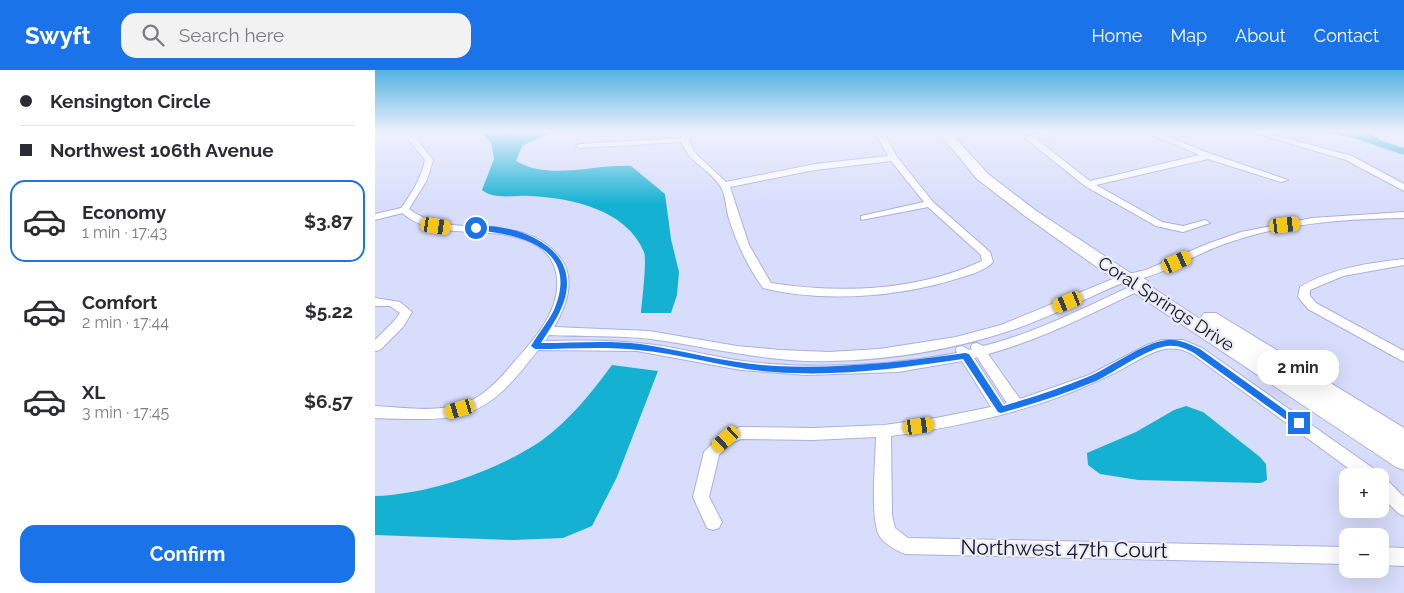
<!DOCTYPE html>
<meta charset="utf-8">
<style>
body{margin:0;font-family:Raleway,sans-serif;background:#f2f2f3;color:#2b2b33;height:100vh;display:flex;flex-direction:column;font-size:19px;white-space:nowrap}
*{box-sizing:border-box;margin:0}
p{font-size:16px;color:#7c7c81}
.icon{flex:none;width:28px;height:28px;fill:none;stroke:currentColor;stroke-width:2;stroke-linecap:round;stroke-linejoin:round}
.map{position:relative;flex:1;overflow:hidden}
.drawer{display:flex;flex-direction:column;background:#fff;width:375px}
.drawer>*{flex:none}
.hud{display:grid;align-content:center;height:110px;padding:0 20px;background:#fff}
.tools{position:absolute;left:964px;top:398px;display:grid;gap:10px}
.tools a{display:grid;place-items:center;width:50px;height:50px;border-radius:10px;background:#fff;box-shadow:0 5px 20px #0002;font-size:25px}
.end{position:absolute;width:22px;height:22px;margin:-11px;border:6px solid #1a73e8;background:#fff;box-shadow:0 0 0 2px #fff}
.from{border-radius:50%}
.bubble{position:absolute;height:35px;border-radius:15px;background:#fff;box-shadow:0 5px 20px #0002;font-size:16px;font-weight:700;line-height:35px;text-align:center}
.car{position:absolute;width:15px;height:30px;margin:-15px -8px;border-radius:6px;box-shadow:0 0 4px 1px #0007;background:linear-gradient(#f5c518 24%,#345 0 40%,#f5c518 0 76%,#345 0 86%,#f5c518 0)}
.hud b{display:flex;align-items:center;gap:18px;height:48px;font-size:19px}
.hud b+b{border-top:1px solid #e1e1e2}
.hud i{width:12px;height:12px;background:#2b2b33}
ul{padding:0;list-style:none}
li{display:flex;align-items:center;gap:15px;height:82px;margin:0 10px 8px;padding:0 10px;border:2px solid transparent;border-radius:15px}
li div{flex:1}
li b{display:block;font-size:19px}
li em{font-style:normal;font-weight:700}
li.on{border-color:#1a73e8}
li>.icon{width:45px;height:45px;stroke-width:1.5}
.action{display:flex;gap:10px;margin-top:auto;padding:10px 20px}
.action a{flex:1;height:58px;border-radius:15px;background:#1a73e8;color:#fff;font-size:20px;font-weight:700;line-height:58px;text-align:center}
header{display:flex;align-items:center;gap:30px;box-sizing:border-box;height:70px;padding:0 25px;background:#1a73e8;color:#fff}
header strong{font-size:24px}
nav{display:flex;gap:28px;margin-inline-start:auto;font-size:18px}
.search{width:350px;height:45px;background:#f2f2f3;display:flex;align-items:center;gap:12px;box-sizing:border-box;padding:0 18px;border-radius:15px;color:#7c7c81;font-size:19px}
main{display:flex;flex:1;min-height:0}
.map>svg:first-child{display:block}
.water{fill:#15b1d3}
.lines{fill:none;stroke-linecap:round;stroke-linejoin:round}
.minor-casing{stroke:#a9b0e1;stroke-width:2}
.secondary-casing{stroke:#a9b0e1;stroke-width:2}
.minor{fill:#fff;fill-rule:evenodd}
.secondary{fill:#fff;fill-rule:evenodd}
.route{fill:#1a73e8}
.labels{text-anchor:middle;stroke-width:4.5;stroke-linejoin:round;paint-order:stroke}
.street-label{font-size:18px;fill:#141627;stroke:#e9ebf5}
.near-street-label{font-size:21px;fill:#141627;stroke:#e9ebf5}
</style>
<header>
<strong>Swyft</strong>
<div class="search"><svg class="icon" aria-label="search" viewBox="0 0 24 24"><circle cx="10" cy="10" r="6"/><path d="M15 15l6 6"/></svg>Search here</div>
<nav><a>Home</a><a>Map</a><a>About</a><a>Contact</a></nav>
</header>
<main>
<section class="drawer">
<div class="hud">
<b><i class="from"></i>Kensington Circle</b>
<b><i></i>Northwest 106th Avenue</b>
</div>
<ul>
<li class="on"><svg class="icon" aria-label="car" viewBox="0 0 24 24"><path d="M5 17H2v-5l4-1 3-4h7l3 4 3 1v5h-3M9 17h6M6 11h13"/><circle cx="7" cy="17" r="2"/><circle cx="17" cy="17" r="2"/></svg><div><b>Economy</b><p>1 min · 17:43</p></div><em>$3.87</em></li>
<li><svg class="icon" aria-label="car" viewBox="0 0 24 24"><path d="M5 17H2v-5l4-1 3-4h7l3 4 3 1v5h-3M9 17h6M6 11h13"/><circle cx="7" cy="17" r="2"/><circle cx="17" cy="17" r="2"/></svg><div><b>Comfort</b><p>2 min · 17:44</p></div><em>$5.22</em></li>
<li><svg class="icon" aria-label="car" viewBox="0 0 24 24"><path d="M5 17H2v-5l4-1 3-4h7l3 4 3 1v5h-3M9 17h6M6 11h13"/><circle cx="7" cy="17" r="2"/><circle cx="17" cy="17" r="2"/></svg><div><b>XL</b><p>3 min · 17:45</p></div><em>$6.57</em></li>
</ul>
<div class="action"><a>Confirm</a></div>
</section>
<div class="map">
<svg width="1029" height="523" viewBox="0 0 1029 523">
<rect width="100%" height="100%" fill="#d8ddfb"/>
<g class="water">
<path d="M105,61h74l-32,15 -6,15c34,20 78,3 115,5l34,28 6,45 8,33 -2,23 -6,18h-30c1,-12 6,-52 3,-61 -18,-43 -73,-54 -114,-56 -15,-1 -36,4 -48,-6l12,-31 -3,-17z"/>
<polygon points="947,61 992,61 1005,70 1029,78 1029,85 975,67"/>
<path d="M237,295l46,6 -41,106 -25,49 -29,12 -50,2 -138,-5v-39c55,-2 121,-25 166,-55 28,-20 51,-49 71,-76z"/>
<polygon points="811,336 828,342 885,387 891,394 892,410 886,413 763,410 725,404 713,395 712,383 761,362 799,340"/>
</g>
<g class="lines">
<g class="minor-casing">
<g id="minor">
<path d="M27,61h8l23,29 -6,20 -18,29c45,34 115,-1 152,50 15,21 5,48 -7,68l95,4 88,15 43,4 49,2 51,-3 76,-12 45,-12 119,-49 26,-6 61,-26 34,-12 71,-14 92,-6v6c-60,1 -120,5 -177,25 -29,10 -55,27 -84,35l5,3 -5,8c-51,24 -100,50 -155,65l32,45 69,-24 58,-30 15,-5h21l19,8 175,123 2,5h-20l-167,-122c-27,-14 -45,2 -70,15 -72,38 -151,56 -231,67l1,79 3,13 13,10 439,9v17l-442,-10c-8,-3 -20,-10 -25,-17 -11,-18 -4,-78 -4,-100l-63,3 -72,-1 -10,4 -12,12 -10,42 13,25 -3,6 -6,2 -6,-2 -14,-31 11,-45 17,-17 19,-8 73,1 71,-3 52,-7 55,-11 -29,-46 -64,11 -92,3 -65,-5 -104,-19 -99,-1c-55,73 -76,71 -163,68v-12c33,2 75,9 104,-10 14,-9 25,-22 35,-34 21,-23 50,-56 42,-90 -12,-50 -86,-35 -123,-44 -12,-3 -21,-7 -31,-15l-27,7v-6l26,-6c11,-15 20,-29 24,-48zM763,209l-4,6c-49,22 -98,48 -151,61l-6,-3 -5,1 -1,3 1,2 -3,1 -7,-4 -5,1 -1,3 1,3c-65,12 -131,16 -197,10 -35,-3 -70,-13 -105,-18 -37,-5 -74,-5 -110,-4l4,-6c33,2 68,0 102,4 59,8 119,24 179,22 59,-1 122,-11 179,-30 40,-13 79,-34 118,-50zM602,287l30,46 -3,1 -30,-46z"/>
<path d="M311,61h8l-6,9 8,14 30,28 89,-18 73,-8 -13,-25h8l14,26 36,45 57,50 3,10c-7,8 -23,13 -34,16 -58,19 -136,25 -196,10 -15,-21 -26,-44 -34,-69 -3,-10 -3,-21 -7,-30 -10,-19 -31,-24 -41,-47l-101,6 -4,-2 4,-2 102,-6zM516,91l33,41 -63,14v4l67,-13 53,48 1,6c-65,30 -141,33 -211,22l-22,-38 -19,-58 85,-17z"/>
<polygon points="768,61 778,61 836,84 913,110 906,112 833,89 721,115 787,152 808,156 830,150 835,153 808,162 781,156 710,116 650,68 654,66 678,63 678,67 661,69 715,111 825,85"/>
<polygon points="873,61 884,61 977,86 1029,114 1029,121 971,90"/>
<path d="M1029,189v6l-61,11 -33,14v6l6,7 88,48v11l-96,-53 -10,-12 2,-10c32,-19 68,-24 104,-28z"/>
<polygon points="0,228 25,232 37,242 28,257 5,280 0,281 0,270 19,251 25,243 15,236 0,236"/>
<polygon points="1005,407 1011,409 1029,427 1029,446 1023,443 1005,425"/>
<polygon points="1005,477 1029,478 1029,496 1005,495"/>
</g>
</g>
<g class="secondary-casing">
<polygon id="secondary" points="563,61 574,61 612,103 660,140 828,251 826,247 829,243 841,243 1029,358 1029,400 1021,397 743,212 650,146 602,109"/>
</g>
<use href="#minor" class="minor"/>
<use href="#secondary" class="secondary"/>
</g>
<linearGradient id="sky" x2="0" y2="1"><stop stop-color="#53b3e0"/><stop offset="0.46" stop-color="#edf0fd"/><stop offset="1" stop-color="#edf0fd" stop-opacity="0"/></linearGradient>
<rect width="1029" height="134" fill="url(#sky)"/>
<path class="route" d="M99,156c35,-3 94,15 93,58 0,22 -15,41 -26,59 32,0 68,-3 99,1 46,7 90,20 136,22 64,3 126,-4 189,-13l4,1 34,52c30,-9 59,-18 87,-30 23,-10 52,-33 77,-36 12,-1 22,4 33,9l103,74 -4,4 -4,-1 -101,-73c-8,-4 -16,-8 -26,-7 -19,1 -53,26 -72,35 -31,13 -63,23 -95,32l-3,-1 -35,-53c-63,9 -125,18 -189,13 -46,-3 -90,-18 -136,-22 -33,-4 -69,-1 -103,-1l-4,-3c7,-12 17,-24 23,-36 26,-62 -32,-75 -78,-80z"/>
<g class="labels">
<g class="street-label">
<text transform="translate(791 234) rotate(33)" y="6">Coral Springs Drive</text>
</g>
<g class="near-street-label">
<text transform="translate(689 479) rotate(1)" y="7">Northwest 47th Court</text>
</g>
</g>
</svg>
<div class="tools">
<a>+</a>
<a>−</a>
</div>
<i class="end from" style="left:101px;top:158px"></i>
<i class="end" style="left:924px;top:353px"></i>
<div class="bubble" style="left:882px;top:280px;width:82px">2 min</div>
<i class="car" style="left:910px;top:155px;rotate:83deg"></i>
<i class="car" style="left:61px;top:156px;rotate:99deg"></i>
<i class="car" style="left:802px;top:192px;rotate:66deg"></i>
<i class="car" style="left:693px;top:232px;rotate:248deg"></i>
<i class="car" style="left:85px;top:339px;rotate:254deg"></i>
<i class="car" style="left:544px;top:356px;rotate:82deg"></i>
<i class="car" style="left:351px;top:369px;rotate:228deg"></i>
</div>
</main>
